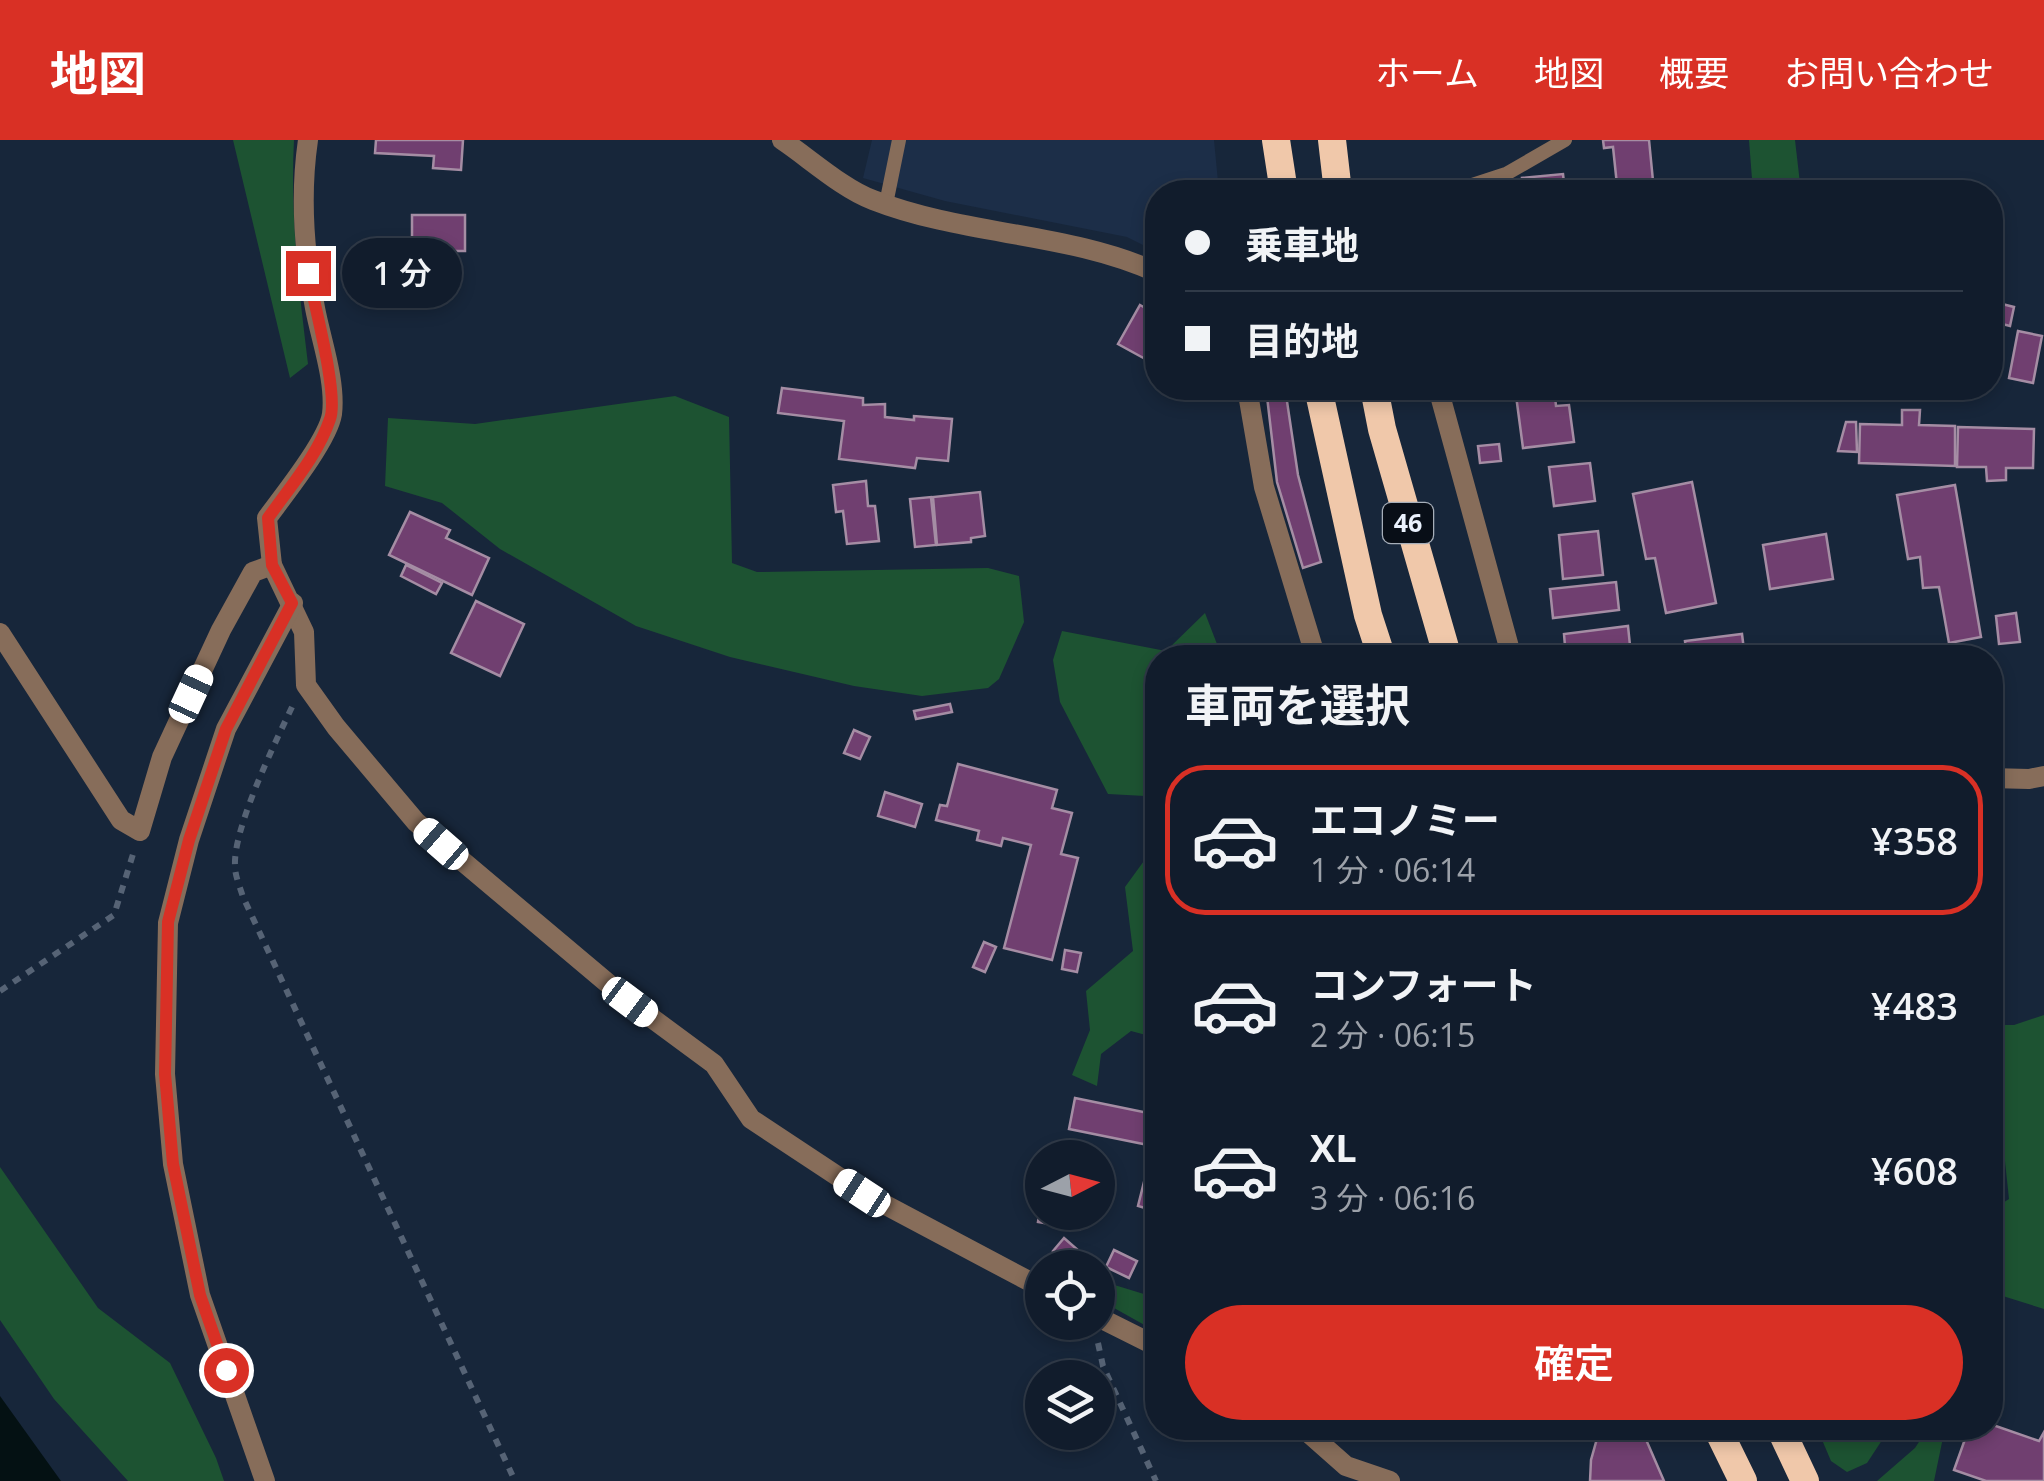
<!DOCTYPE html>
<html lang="ja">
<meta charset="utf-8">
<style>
body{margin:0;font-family:"Open Sans","Noto Sans JP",sans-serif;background:#1e2938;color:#f1f3f6;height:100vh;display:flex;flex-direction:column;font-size:38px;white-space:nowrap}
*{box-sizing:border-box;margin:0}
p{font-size:32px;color:#9ca1a9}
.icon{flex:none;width:55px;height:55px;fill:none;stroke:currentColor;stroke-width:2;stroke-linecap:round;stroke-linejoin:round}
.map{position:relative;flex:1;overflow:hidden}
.panel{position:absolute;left:1145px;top:505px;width:858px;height:795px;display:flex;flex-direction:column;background:#111c2c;border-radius:40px;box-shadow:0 5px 15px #0003,0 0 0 2px #303a48}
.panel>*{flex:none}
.hud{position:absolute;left:1145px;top:40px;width:858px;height:220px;border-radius:40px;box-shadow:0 5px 15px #0003,0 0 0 2px #303a48;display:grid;align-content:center;height:220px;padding:0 40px;background:#111c2c}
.needle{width:65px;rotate:84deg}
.controls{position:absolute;left:1025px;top:1000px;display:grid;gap:20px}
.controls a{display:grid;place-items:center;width:90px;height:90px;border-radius:50%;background:#111c2c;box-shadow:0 5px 15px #0003,0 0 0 2px #303a48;font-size:50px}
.end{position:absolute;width:45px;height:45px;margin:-22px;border:12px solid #d93025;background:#fff;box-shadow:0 0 0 5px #fff}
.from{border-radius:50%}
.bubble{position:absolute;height:70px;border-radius:35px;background:#111c2c;box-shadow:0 5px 15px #0003,0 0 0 2px #303a48;font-size:32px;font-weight:600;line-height:70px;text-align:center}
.car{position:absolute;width:30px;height:60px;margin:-30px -15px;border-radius:12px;box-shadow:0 0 8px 2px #0007;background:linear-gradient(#fff 24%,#345 0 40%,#fff 0 76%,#345 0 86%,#fff 0)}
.hud b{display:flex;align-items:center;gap:35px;height:95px;font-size:38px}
.hud b+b{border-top:2px solid #303a48}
.hud i{width:25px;height:25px;background:#f1f3f6}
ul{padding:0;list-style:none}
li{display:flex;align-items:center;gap:30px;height:150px;margin:0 20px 15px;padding:0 20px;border:5px solid transparent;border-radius:40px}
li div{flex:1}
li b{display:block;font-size:38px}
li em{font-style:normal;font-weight:600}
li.current{border-color:#d93025}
li>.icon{width:90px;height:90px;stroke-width:1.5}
h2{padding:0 40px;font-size:45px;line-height:120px}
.cta{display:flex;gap:20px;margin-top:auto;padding:20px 40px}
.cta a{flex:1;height:115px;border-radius:60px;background:#d93025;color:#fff;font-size:40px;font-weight:600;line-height:115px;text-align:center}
header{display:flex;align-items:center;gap:60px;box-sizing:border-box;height:140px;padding:0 50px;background:#d93025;color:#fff}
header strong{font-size:48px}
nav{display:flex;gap:55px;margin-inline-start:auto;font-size:35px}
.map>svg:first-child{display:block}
.built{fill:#1c2e48}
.green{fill:#1d5332}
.water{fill:#041113}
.building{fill:#703f70;stroke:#a58da4;stroke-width:2.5}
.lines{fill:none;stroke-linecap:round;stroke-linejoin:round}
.path{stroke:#566375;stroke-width:6;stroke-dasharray:8 8;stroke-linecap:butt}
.service{stroke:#876d5a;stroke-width:14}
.minor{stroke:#876d5a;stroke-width:20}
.trunk{stroke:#f0c8aa;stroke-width:28}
.route{stroke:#d93025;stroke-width:12}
.labels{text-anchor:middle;stroke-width:8;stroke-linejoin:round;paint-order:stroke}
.shield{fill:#080e17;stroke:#a6aeb9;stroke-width:2.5}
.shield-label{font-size:25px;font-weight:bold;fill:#eaf2fe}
</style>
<header>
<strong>地図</strong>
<nav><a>ホーム</a><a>地図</a><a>概要</a><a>お問い合わせ</a></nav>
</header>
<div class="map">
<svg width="2044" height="1341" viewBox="0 0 2044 1341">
<rect width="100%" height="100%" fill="#17263a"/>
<polygon class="built" points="872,0 1214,0 1219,52 1158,52 1157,112 1127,97 945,61 863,38"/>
<g class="green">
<path d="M233,0h61c-4,75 5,150 14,224l-18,14z"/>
<polygon points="1749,0 1795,0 1801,52 1753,52"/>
<polygon points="675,256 729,277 732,423 757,432 988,428 1019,436 1024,482 999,539 988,548 922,556 854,546 730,517 636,486 500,409 442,363 385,346 388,278 475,284"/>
<polygon points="1205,473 1222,517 1158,518 1157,696 1145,656 1108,654 1060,562 1053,520 1062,491 1166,511"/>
<polygon points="1157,703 1157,898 1131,891 1101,914 1097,946 1072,935 1090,890 1086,851 1133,811 1125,747"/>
<polygon points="2044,875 2044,1169 1990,1152 1990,1071 2009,1059 2000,974 1990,978 1990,885 2014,885"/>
<polygon points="0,1027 98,1168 170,1223 216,1318 224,1341 128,1341 54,1259 0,1180"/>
<polygon points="1098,1140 1157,1158 1157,1192 1098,1159"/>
<polygon points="1817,1288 1890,1288 1867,1323 1847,1332 1831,1321"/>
<polygon points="1928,1288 1945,1288 1934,1341 1877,1341 1915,1308"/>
</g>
<polygon class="water" points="0,1256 61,1341 0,1341"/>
<g class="building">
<polygon points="376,0 463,0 461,30 433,28 434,16 375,13"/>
<polygon points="1603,0 1649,0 1653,41 1617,45 1613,7 1604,8"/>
<polygon points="1563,34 1565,52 1515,52 1523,51 1522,38"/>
<rect x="412" y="75" width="53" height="36"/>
<polygon points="1990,161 2014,167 2010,186 1990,181"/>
<polygon points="1140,165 1158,175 1158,226 1118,204"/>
<polygon points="2018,191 2042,196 2033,243 2009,238"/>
<polygon points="782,248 863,258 863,265 885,264 885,277 914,280 914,276 952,279 948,321 917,318 915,328 839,319 844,281 778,273"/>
<polygon points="1266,248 1285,248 1298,335 1321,422 1303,428 1277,342"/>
<polygon points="1515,248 1554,248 1556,266 1569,265 1574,302 1523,308"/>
<polygon points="1902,270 1920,270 1919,285 1955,286 1955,326 1859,323 1860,284 1902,285"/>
<polygon points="1846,282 1856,282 1857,312 1838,311"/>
<polygon points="1958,287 2034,289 2033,328 2006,328 2006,340 1987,341 1986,327 1957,327"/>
<polygon points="1499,304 1501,321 1480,323 1478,306"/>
<polygon points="1590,323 1595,361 1554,366 1549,327"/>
<polygon points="866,341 868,366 875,366 879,401 847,404 843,371 836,372 833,345"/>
<polygon points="1692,342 1716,463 1666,473 1655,418 1646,419 1633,354"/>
<polygon points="1955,345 1981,497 1949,503 1939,447 1923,448 1920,417 1908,419 1897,355"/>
<polygon points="980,352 985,396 971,398 971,402 937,405 933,357"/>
<polygon points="931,357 936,405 915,407 910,359"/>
<polygon points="410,372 450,390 446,398 489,418 472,455 389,415"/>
<polygon points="1598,391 1603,435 1563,439 1559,395"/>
<polygon points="1826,394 1833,439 1770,449 1763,405"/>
<polygon points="406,425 442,443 436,454 401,436"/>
<polygon points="1616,442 1619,470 1553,478 1550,449"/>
<polygon points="476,461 524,484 500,536 451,513"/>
<polygon points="2016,473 2020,502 1999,504 1996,476"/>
<polygon points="1628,486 1631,515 1566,518 1564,494"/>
<polygon points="1742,494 1745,518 1687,518 1685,501"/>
<polygon points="950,564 952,572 916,579 914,571"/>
<polygon points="854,590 870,597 860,619 844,613"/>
<polygon points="958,624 1057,650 1052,668 1072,673 1061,714 1078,718 1052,820 1004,808 1031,705 1003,698 1001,706 977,700 979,691 936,680 940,665 947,666"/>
<polygon points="885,652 922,664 915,687 878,676"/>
<polygon points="1990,677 2001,679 1993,735 1990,734"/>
<polygon points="984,802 996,807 985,832 973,827"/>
<polygon points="1065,810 1081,813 1077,832 1062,829"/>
<polygon points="1075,958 1158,975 1158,1072 1138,1066 1153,1006 1069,989"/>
<polygon points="1042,1056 1042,1072 1083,1072 1080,1089 1038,1082"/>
<polygon points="1064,1098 1079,1111 1067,1123 1053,1111"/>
<polygon points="1114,1110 1137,1121 1129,1138 1106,1127"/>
<polygon points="1990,1284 2039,1301 2044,1292 2044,1341 1986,1341 1954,1330 1969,1288 1990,1288"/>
<polygon points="1600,1288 1641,1288 1664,1341 1590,1341 1591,1320"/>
</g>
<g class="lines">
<g class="path">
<path d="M292,567c-17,36 -59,121 -57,159 0,10 5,21 8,31l272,584"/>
<polyline points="0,851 114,775 134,711"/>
<polyline points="1098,1203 1103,1226 1156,1341"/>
</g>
<g class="service">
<polyline points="1451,52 1506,34 1565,0"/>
<polyline points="886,64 899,0"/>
</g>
<g class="minor">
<path d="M308,0c-8,55 -4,113 7,168 6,32 21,73 17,106 -4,26 -48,81 -65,104l5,47 32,67 2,53 30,42 80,95 214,180 84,62 37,55 112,74 179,95"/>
<path d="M782,0c27,18 61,49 91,60 92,36 196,32 285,73"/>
<polyline points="1247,248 1264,347 1316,518"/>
<polyline points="1438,248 1512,518"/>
<polyline points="0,493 121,680 140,691 162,617 221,490 253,432 272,425"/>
<polyline points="1990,638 2029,639 2044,636"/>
<polyline points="1098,1177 1158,1207"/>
<polyline points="1303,1288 1346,1326 1390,1341"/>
<polyline points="265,1341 200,1155 173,1024 165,934 168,783 189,700 226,589 293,463"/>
</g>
<g class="trunk">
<polyline points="1276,0 1284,52"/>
<polyline points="1332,0 1338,52"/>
<polyline points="1318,248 1368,475 1382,518"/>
<polyline points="1374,248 1382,289 1448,518"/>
<polyline points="1717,1288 1743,1341"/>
<polyline points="1780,1288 1805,1341"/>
</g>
</g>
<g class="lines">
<path class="route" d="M226,1230l-26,-75 -27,-131 -8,-90 3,-152 21,-82 37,-111 66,-126 -20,-38 -4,-47c21,-30 50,-63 62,-99 9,-23 -16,-116 -22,-146"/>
</g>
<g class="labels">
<rect class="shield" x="1383" y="363" width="50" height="40" rx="8"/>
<g class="shield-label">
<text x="1408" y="392">46</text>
</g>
</g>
</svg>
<div class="controls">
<a><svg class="needle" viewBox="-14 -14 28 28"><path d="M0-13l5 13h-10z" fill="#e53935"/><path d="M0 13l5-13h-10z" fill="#9ca1a9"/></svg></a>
<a><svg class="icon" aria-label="locate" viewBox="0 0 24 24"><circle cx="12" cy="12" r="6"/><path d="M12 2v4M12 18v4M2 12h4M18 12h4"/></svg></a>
<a><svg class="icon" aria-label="layers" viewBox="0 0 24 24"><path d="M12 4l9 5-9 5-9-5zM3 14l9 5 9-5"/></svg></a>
</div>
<i class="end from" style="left:226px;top:1230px"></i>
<i class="end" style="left:308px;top:133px"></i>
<div class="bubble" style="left:342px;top:98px;width:120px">1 分</div>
<i class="car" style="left:191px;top:554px;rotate:25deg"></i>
<i class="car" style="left:441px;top:704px;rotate:311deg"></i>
<i class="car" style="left:630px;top:862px;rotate:127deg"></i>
<i class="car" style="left:862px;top:1053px;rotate:303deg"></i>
<div class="hud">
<b><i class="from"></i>乗車地</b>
<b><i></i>目的地</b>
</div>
<section class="panel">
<h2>車両を選択</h2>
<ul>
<li class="current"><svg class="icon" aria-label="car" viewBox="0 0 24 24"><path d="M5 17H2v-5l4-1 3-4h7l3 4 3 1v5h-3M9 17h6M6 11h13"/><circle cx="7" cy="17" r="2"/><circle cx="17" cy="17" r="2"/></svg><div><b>エコノミー</b><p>1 分 · 06:14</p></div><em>¥358</em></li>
<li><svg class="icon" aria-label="car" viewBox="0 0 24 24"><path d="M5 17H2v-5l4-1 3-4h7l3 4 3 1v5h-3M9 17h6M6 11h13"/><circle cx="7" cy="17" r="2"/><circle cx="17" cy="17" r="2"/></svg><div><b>コンフォート</b><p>2 分 · 06:15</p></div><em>¥483</em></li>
<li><svg class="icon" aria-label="car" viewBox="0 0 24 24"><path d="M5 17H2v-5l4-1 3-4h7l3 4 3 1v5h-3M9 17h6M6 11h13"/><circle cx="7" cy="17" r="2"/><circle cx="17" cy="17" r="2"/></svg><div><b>XL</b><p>3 分 · 06:16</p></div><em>¥608</em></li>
</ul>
<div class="cta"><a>確定</a></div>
</section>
</div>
